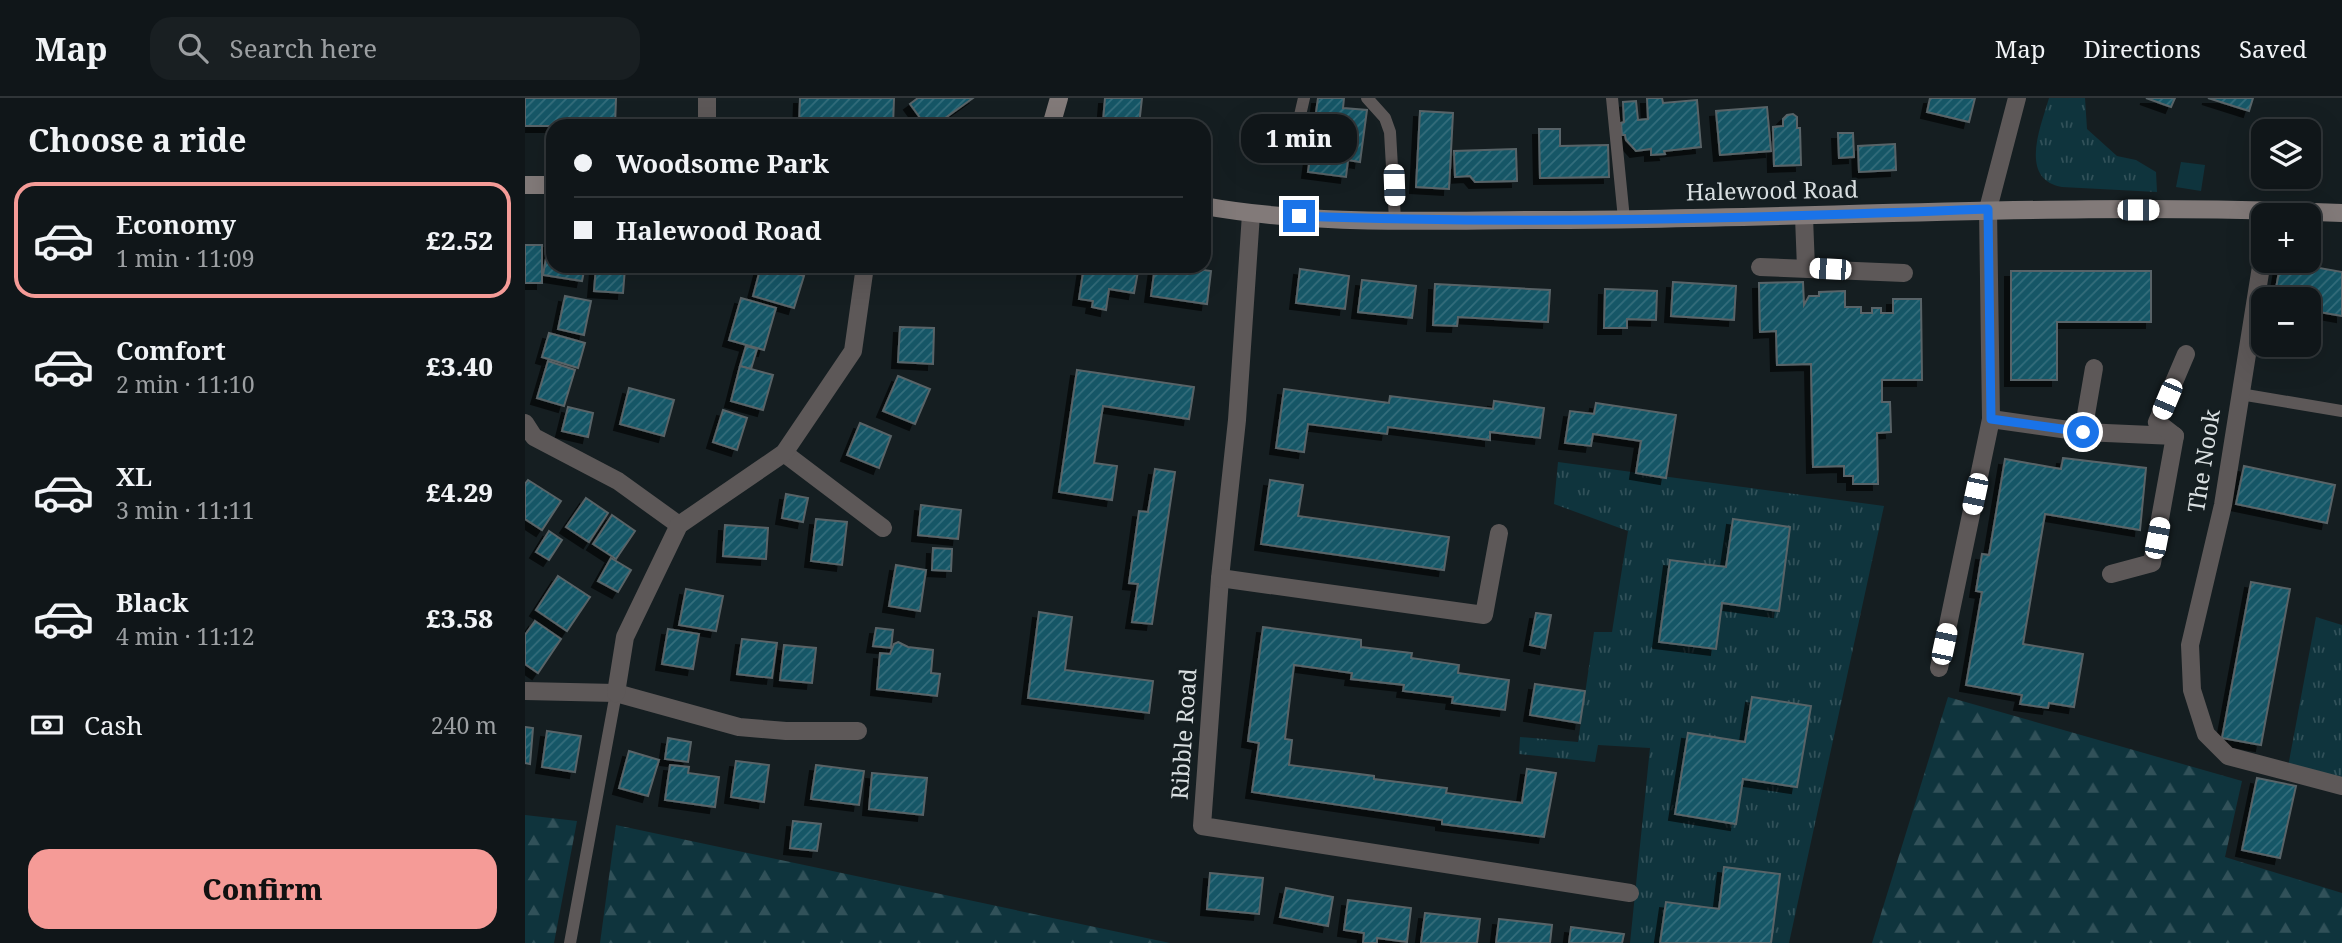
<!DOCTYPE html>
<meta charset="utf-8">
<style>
body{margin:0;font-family:"Noto Serif",serif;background:#191f22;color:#f1f3f6;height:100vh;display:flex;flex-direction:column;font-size:26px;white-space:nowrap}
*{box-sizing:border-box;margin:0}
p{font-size:23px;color:#9c9fa2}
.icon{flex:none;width:38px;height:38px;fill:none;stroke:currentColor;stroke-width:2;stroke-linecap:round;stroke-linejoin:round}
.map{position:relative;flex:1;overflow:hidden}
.details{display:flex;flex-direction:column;background:#101619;width:525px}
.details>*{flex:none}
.hud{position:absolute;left:21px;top:21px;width:665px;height:154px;border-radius:21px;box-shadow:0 7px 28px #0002,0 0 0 2px #303538;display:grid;align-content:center;height:154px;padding:0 28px;background:#101619}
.tools{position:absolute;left:1726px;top:21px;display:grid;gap:14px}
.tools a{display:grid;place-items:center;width:70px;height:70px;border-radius:14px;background:#101619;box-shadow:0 7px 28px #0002,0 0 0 2px #303538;font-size:35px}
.end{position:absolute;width:32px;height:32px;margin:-16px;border:9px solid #1a73e8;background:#fff;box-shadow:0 0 0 4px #fff}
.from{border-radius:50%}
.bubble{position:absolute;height:49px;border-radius:21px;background:#101619;box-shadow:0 7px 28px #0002,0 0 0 2px #303538;font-size:23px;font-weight:800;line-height:49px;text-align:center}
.car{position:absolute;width:21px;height:42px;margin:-21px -10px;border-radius:9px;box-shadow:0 0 5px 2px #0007;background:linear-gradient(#fff 24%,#345 0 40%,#fff 0 76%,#345 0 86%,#fff 0)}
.hud b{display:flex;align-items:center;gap:24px;height:66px;font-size:26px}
.hud b+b{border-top:2px solid #303538}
.hud i{width:18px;height:18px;background:#f1f3f6}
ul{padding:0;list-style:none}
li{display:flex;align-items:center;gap:21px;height:116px;margin:0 14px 10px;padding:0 14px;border:4px solid transparent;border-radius:21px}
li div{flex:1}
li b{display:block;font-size:26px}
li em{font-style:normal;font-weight:800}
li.current{border-color:#f59b97}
li>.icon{width:63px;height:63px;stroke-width:1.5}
h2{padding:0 28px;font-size:32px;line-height:84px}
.pay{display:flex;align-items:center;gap:18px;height:77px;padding:0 28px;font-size:26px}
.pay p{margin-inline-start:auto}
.primary-button{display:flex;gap:14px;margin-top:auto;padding:14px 28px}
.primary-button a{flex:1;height:80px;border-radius:21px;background:#f59b97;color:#111;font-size:28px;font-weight:800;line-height:80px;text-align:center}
header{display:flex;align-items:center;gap:42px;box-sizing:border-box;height:98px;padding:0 35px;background:#101619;border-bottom:2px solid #303538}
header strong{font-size:33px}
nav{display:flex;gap:38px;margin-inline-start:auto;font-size:24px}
.search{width:490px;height:63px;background:#191f22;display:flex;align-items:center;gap:18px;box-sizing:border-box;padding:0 24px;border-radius:21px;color:#9c9fa2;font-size:26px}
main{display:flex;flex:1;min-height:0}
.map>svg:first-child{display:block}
.grass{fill:url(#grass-tufts)}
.forest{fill:url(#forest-firs)}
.building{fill:url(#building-hatch);stroke:#596467;stroke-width:2;filter:url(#shadow)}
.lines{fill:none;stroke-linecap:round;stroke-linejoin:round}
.lane{stroke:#5d5858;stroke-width:12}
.street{stroke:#5d5858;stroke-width:18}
.secondary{stroke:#827a79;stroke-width:18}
.route{stroke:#1a73e8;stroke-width:9}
.labels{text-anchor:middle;stroke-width:5;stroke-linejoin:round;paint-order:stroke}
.street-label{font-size:23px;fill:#d9dfe1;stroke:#151e21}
</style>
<header>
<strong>Map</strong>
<div class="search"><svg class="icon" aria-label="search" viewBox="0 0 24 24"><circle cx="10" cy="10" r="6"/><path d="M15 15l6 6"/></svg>Search here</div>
<nav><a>Map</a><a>Directions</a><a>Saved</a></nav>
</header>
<main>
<section class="details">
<h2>Choose a ride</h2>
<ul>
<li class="current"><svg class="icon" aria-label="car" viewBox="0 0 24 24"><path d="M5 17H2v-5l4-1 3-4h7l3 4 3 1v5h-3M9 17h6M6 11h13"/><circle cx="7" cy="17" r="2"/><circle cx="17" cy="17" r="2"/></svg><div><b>Economy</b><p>1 min · 11:09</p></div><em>£2.52</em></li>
<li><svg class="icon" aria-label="car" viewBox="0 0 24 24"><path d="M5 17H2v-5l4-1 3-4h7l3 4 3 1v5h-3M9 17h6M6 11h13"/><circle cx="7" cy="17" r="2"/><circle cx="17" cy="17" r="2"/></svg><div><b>Comfort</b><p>2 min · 11:10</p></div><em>£3.40</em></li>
<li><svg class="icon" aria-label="car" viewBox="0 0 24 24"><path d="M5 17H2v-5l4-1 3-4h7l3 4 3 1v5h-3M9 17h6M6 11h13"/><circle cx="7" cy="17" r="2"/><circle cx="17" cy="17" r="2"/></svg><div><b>XL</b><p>3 min · 11:11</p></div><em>£4.29</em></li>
<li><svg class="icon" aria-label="car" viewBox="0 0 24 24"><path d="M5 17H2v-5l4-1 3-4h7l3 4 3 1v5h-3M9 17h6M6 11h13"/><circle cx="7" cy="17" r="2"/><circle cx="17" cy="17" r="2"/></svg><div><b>Black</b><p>4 min · 11:12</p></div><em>£3.58</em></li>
</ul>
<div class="pay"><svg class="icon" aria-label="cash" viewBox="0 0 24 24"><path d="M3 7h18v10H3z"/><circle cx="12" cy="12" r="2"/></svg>Cash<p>240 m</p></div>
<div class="primary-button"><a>Confirm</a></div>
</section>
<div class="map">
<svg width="1817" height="845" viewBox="0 0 1817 845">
<defs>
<pattern id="grass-tufts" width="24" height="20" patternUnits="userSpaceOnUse" patternTransform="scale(1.75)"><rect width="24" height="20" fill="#0f343d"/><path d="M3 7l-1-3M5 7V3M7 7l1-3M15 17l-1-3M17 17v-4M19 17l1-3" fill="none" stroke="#315159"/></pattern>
<pattern id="forest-firs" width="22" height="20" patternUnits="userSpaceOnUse" patternTransform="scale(1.75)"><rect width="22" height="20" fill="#0f343d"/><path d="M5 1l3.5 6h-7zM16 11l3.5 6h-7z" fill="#315159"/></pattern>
<pattern id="building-hatch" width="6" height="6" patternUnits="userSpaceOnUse" patternTransform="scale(1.75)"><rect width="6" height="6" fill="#135666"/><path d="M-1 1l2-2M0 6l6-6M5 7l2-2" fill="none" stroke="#356e7c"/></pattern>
<filter id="shadow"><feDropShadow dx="-6" dy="6" stdDeviation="0" flood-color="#0009"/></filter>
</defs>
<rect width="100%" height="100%" fill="#151e21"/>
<g class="grass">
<path d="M1524,0h36l2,31 30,27 19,4 20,12 1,20 -95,-5c-44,-8 -21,-61 -13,-89z"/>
<polygon points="1656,64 1680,67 1676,93 1651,89"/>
<polygon points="1033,364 1359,408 1264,845 1105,845 1125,650 1073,647 1070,664 994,656 995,639 1053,644 1069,534 1087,534 1103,433 1029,406"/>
<polygon points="1791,519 1817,527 1817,685 1762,674"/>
</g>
<g class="forest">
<polygon points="1423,599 1717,683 1700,759 1817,795 1817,845 1347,845"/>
<polygon points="0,717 52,723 29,845 0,845"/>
<polygon points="91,727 645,845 75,845"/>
</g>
<g class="building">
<polygon points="0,0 91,0 90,28 0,28"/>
<polygon points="275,0 369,0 368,28 274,28"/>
<polygon points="393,0 448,0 409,28 401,28 385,6"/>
<polygon points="580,0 617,0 614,27 578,24"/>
<polygon points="793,0 819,0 818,10 842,12 835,64 823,62 821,79 783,74"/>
<polygon points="1122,0 1137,0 1138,5 1172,2 1176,49 1139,53 1140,56 1126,57 1126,51 1111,53 1101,42 1100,37 1097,37 1096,25 1099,24 1098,4 1111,3 1113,22 1123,21"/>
<polygon points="1405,0 1450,0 1444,24 1402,14"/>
<polygon points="1621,0 1650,0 1646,9"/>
<polygon points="1683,0 1728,0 1724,13"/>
<polygon points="1242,9 1246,53 1195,57 1191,13"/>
<polygon points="895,13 928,15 924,91 891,89"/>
<polygon points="1268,16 1272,19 1272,30 1275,30 1276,67 1249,68 1248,29 1258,28 1258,21 1262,17"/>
<polygon points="1014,31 1035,31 1035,48 1083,47 1084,79 1015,80"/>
<polygon points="1313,35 1328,35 1329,59 1314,60"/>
<polygon points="1370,46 1371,72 1334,74 1333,48"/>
<polygon points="991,51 992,83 950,84 945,78 930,79 929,53"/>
<polygon points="24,144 28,144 28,168 60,168 57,183 18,177"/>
<rect x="0" y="147" width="17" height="38"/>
<polygon points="1756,163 1817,174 1817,218 1783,212 1783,201 1749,201"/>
<polygon points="236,168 246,168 279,178 269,210 228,198"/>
<polygon points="559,168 614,168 609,195 584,191 581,212 567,209 568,203 554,201"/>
<polygon points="630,168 651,168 686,173 682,206 626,198"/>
<polygon points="71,169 100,170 98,195 69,193"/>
<polygon points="775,171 824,178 820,211 771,205"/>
<polygon points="1486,173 1626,173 1626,224 1532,224 1532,282 1486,282"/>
<polygon points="837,182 891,188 887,220 833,214"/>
<polygon points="1148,184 1211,188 1209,222 1146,218"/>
<polygon points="1278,184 1279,207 1284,198 1294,198 1294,194 1320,193 1320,209 1336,209 1336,215 1347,215 1347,210 1356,210 1356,215 1368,215 1368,201 1396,201 1397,282 1357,282 1357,304 1365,304 1366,334 1352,335 1353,386 1328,386 1328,378 1319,378 1319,368 1288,369 1286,266 1252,267 1251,233 1235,234 1234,185"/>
<polygon points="910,186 1025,192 1023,224 933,219 932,228 908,227"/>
<polygon points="1080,191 1132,193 1131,222 1102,221 1102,230 1079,230"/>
<polygon points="40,198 66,203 59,237 33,231"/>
<polygon points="216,200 251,210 239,252 204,242"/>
<polygon points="375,229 409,230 408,266 373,264"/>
<polygon points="24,235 60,245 53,270 17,259"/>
<polygon points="221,248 232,251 226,271 215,268"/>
<polygon points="23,263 50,272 39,308 12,300"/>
<polygon points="215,268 248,277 238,312 206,303"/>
<polygon points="552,272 669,289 664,321 578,308 569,365 592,368 587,402 534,394"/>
<polygon points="373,278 405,291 390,326 358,313"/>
<polygon points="104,290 149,302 139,338 95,326"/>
<polygon points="759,291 864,305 865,298 968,311 969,303 1019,310 1015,340 965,334 965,342 863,329 862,336 783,326 779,354 751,350"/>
<polygon points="1071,305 1151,317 1141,380 1111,375 1116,343 1068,336 1066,348 1040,345 1045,313 1069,316"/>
<polygon points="43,309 68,315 63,339 37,333"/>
<polygon points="198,312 222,320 212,352 188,344"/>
<polygon points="335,325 366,338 354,370 322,357"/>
<polygon points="1538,360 1621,370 1615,432 1520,416 1498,546 1558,556 1549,609 1524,605 1523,610 1495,606 1497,597 1441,587 1457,494 1451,493 1457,456 1464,457 1480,361 1536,371"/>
<polygon points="1719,368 1810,387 1802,425 1711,406"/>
<polygon points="630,371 650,374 627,526 607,524 613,486 604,485 614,413 623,414"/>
<polygon points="3,382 36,403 17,432 0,421 0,386"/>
<polygon points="745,382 778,387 773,418 924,439 919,472 736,446"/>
<polygon points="261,396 283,400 278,424 257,420"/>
<polygon points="61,400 83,415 64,444 41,429"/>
<polygon points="396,407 436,412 433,441 393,437"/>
<polygon points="87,417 110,433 91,461 68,446"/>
<polygon points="291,421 322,424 317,467 286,463"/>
<polygon points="1208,421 1265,429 1254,513 1197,505 1191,551 1134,544 1145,462 1201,469"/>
<polygon points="200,427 243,430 241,461 198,458"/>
<polygon points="24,433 37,442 24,462 11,454"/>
<polygon points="408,450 427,451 426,473 407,472"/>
<polygon points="86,460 106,472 93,494 73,483"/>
<polygon points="371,467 401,472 395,513 364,508"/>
<polygon points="33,478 65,499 42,533 11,512"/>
<polygon points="1726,484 1765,491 1736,647 1697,640"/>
<polygon points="161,491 198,498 191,533 154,527"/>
<polygon points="514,514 547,519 540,572 628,583 624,615 503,600"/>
<polygon points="1011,515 1026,517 1020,550 1005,547"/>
<polygon points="10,523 36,541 13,575 0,566 0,537"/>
<polygon points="738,529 836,542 836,549 887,555 886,560 934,567 933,575 984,582 980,612 927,605 928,599 878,593 879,587 826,581 827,575 769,567 760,641 767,642 764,667 849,678 849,681 922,690 921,695 997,705 1002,671 1031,675 1019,739 917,726 917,722 727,694 734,645 723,643"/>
<polygon points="351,530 368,532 366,550 348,548"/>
<polygon points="143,531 174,536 168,571 137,566"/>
<polygon points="217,541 252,545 247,580 212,576"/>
<polygon points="373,544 383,549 408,552 406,575 415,576 412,598 352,591 355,555 365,556 369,546"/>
<polygon points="259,547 291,550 287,585 255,582"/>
<polygon points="1010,586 1060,593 1055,625 1005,617"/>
<polygon points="1227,599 1286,608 1272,689 1218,681 1211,726 1150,716 1163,635 1220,644"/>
<polygon points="0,629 8,630 5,666 0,665"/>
<polygon points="22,633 56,638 50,674 17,669"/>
<polygon points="143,640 166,644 163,664 140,661"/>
<polygon points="104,653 134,662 123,698 94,690"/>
<polygon points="211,663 244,667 239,704 206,699"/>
<polygon points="145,667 164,669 163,675 194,679 190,709 140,702"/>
<polygon points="291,667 339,673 334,707 286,701"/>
<polygon points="347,675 402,680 398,717 344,711"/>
<polygon points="1732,680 1771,688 1755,760 1717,752"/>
<polygon points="268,723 296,726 292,753 265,750"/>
<polygon points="1199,769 1255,776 1246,845 1135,845 1141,804 1194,811"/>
<polygon points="685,775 738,780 734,816 682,811"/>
<polygon points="761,790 808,799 803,828 755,819"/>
<polygon points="823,802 886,810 882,844 852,840 852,845 838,845 839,835 819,832"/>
<polygon points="900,815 955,821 952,845 896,845"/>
<polygon points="974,821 1027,827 1025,845 971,845"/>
<polygon points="1046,829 1099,836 1097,845 1044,845"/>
</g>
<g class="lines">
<g class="lane">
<polyline points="842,0 860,20 865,34 870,122"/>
<polyline points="1087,0 1099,121"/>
<polyline points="767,52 779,0"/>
<polyline points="1715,296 1817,313"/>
<polyline points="45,845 91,595"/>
</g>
<g class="street">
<polyline points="182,28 182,0"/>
<polyline points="726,116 712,322 695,480 677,728 1105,795"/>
<polyline points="1279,119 1281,170"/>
<polyline points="1738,156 1698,407 1665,547 1667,592 1681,636 1703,658 1817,688"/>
<polyline points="1235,169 1379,175"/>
<polyline points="1466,321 1558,334 1650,338"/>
<polyline points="0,325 9,339 93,383 154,427"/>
<polyline points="1558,334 1569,270"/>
<polyline points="259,355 358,430"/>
<polyline points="1586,476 1627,465 1650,338 1632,324 1661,256"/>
<polyline points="695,480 959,517 974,435"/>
<polyline points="1414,570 1466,321 1463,111 1492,0"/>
<polyline points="0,593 91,595 214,629 261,633 333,633"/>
<polyline points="91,595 100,539 154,427 259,355 328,253 340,168"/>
</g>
<g class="secondary">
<polyline points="526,28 534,0"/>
<polyline points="0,87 28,87"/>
<path d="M679,108c112,20 229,14 343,14 265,-1 530,-19 795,-7"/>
</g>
</g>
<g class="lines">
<path class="route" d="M774,118c230,9 460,2 689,-7l3,210 92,13"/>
</g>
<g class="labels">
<g class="street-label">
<text transform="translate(1247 93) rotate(-1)" y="8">Halewood Road</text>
<text transform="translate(1679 363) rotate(-81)" y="8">The Nook</text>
<text transform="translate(659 636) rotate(-86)" y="8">Ribble Road</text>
</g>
</g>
</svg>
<div class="tools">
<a><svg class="icon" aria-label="layers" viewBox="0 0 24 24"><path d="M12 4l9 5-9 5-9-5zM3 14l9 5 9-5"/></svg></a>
<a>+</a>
<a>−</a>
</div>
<i class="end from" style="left:1558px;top:334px"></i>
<i class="end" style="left:774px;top:118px"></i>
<div class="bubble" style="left:716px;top:16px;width:116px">1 min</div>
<i class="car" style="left:869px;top:87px;rotate:178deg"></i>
<i class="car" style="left:1613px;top:112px;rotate:90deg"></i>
<i class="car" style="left:1305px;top:171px;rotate:273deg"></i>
<i class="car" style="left:1642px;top:301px;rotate:203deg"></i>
<i class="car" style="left:1450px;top:396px;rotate:192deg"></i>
<i class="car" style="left:1632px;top:440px;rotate:11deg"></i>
<i class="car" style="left:1419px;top:546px;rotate:12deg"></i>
<div class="hud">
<b><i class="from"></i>Woodsome Park</b>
<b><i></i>Halewood Road</b>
</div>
</div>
</main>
